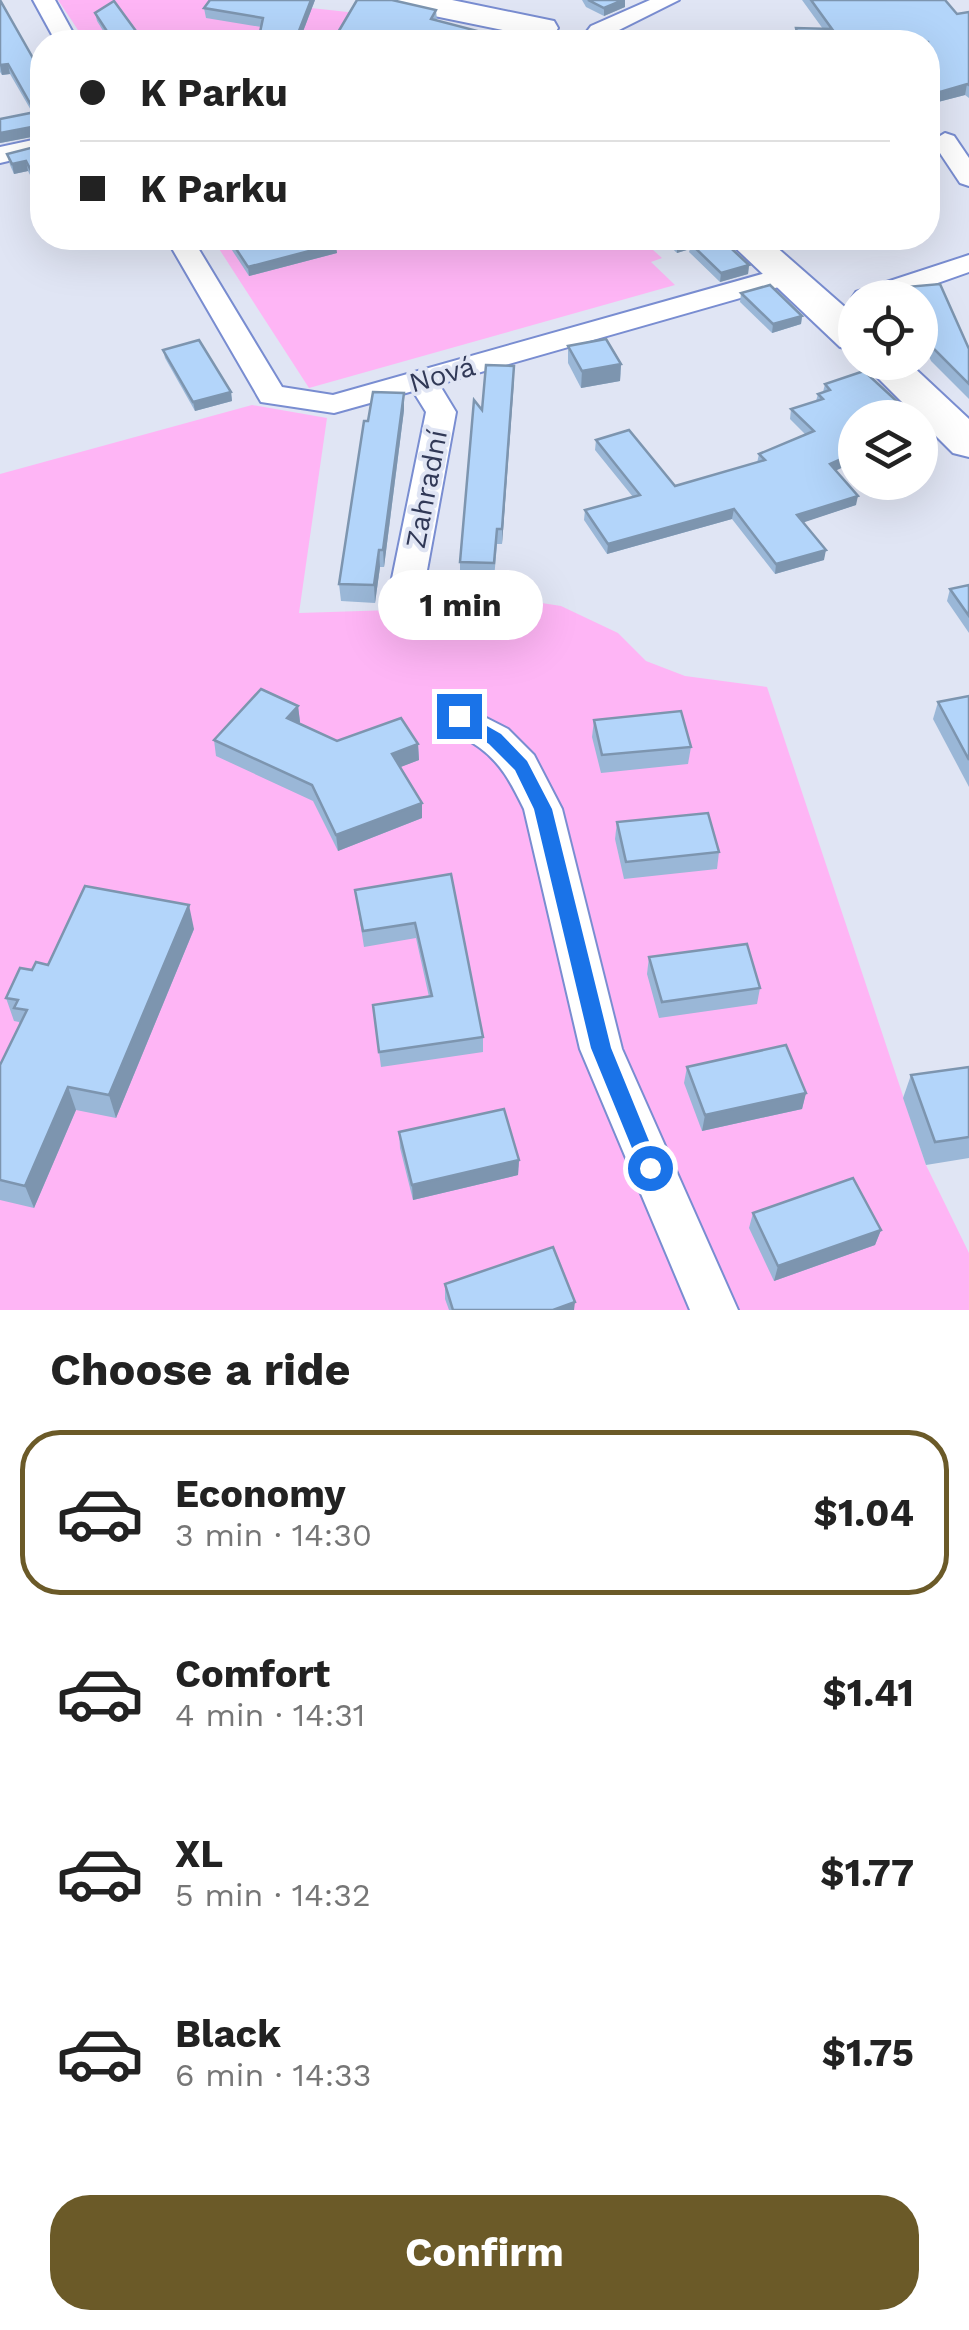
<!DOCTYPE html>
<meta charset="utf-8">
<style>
body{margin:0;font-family:"Work Sans",sans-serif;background:#f2f2f2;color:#222;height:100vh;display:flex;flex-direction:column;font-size:38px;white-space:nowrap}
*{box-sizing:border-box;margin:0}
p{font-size:32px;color:#767676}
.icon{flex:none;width:55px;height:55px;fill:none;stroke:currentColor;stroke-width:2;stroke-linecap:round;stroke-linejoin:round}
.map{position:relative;height:1310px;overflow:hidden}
.sheet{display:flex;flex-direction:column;background:#fff;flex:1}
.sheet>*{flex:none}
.banner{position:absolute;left:30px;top:30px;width:910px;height:220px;border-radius:40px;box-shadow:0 10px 40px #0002;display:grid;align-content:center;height:220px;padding:0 50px;background:#fff}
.buttons{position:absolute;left:838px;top:280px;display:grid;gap:20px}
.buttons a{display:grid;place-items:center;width:100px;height:100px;border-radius:50%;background:#fff;box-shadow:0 10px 40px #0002;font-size:50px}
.end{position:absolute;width:45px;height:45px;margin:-22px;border:12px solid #1a73e8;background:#fff;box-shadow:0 0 0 5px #fff}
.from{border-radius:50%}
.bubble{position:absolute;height:70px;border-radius:35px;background:#fff;box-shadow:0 10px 40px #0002;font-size:32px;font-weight:700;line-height:70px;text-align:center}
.banner b{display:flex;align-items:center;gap:35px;height:95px;font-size:38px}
.banner b+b{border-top:2px solid #e0e0e0}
.banner i{width:25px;height:25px;background:#222}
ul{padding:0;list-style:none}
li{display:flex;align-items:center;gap:30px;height:165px;margin:0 20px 15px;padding:0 30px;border:5px solid transparent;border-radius:40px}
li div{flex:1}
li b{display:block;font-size:38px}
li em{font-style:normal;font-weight:700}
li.active{border-color:#6b5a28}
li>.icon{width:90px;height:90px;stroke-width:1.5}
h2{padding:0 50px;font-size:45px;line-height:120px}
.button{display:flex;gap:20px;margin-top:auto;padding:20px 50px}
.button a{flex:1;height:115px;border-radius:40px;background:#6b5a28;color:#fff;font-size:40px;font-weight:700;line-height:115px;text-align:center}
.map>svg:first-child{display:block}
.green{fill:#feb5f5}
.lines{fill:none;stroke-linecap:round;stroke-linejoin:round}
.street-casing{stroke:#798dd1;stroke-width:4}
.secondary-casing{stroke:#798dd1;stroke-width:4}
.street{fill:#fff;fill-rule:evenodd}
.secondary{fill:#fff;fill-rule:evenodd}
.wall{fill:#9ab7d7}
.shaded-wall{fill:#7d95af}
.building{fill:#b3d5fa;stroke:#7d95af;stroke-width:2.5}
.route{fill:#1a73e8}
.labels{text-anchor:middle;stroke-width:8;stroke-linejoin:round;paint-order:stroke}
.street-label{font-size:28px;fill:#313957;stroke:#e0e5f4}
</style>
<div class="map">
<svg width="969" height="1310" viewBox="0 0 969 1310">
<rect width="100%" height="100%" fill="#e0e5f4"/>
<g class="green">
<polygon points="58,0 295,0 311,8 412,19 512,42 86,42"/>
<polygon points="212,238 573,238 573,250 616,238 624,246 643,241 662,258 651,262 675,285 309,388"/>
<polygon points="252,405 327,418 299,613 393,610 447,595 503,597 561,606 618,633 646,661 685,676 767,687 926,1165 969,1253 969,1310 0,1310 0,474"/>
</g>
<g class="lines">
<g class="street-casing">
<g id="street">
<polygon points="33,0 55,0 78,42 56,42"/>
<polygon points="650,0 679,0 607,36 602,42 579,42 591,26"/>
<polygon points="945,133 954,136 969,158 969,186 960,183 932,141"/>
<polygon points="42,138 42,153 0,163 0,147"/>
<polygon points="166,238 192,238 282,387 333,395 776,270 796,270 800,276 796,282 439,384 456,412 421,603 416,611 404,615 392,611 387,603 426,412 413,391 334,413 261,402"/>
<polygon points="969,255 969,272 895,298 855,298 855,302 852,298 856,292"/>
<path d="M459,704l49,25 26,26 28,54 60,240 116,261h-48l-110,-261 -56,-240c-12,-24 -22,-45 -44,-61 -14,-11 -30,-15 -39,-31l5,-10z"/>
</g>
</g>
<g class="secondary-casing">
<g id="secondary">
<polygon points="389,0 452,0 554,21 558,28 554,35 542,38 405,10 394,7"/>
<polygon points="725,238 766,238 855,316 855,350 840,347"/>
<polygon points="862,362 908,362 969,419 969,457 953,453"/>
</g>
</g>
<use href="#street" class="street"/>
<use href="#secondary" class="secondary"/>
</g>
<g class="wall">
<polygon points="0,0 42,135 0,143 0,119 32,112 10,74 2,75 0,72"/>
<polygon points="315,0 299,42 259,42 261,27 206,18 204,8"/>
<polygon points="582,0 625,0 625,7 604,16 586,7"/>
<polygon points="802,0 945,0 957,14 969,12 969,98 965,95 938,102 928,95 928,42 795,42 796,28 823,29"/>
<polygon points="436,10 437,20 512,42 337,42 337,34"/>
<polygon points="95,13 144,42 110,42 97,21"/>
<polygon points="42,145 42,198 28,171 14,174 10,165 7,154"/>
<polygon points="224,238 330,238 337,253 249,276"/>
<polygon points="616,238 654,238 624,246"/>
<polygon points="661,238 720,238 749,265 748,274 720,282 689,252 690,249 677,253"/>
<polygon points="940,284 969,349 969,399 931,361 920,337 920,298 904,298 906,287"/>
<polygon points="741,293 802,316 801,324 772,333 740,302"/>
<polygon points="568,346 621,364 620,381 581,388 568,363"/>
<polygon points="163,350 231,392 232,401 195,411 165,358"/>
<polygon points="514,366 502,544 497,544 494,579 460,577 460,562 482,410"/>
<polygon points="825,384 855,418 855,462 836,470 856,505 803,522 824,560 775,574 732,519 607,554 584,520 585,510 633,497 595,450 596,440 675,486 757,463 759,454 805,434 790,419 791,409 816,401 818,394 823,392"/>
<polygon points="404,393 404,410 384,567 380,567 375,603 341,601 339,584 368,421"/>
<polygon points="969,585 969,633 947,601 950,589"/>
<polygon points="969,696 969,787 933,719 938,702"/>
<polygon points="298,706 300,722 299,724 337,741 418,744 419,760 400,767 422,818 338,851 313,801 216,756 214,740"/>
<polygon points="594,720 691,747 688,764 601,773 592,737"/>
<polygon points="617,822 719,852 717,869 624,879 615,839"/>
<polygon points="451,874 483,1037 483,1052 381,1067 375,1020 429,997 416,938 364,947 355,890"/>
<polygon points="194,929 116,1118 76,1110 34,1208 0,1200 0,1065 20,1024 19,1022 14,1021 6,998 32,970"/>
<polygon points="649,957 760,988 757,1004 659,1018 647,974"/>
<polygon points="687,1067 806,1093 802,1109 702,1131 684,1083"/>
<polygon points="969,1067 969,1158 926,1165 903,1098 911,1075"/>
<polygon points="399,1132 519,1160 518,1175 413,1200 400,1148"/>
<polygon points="753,1213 881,1230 875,1245 774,1281 749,1228"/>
<polygon points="445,1284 574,1310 449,1310 445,1299"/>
</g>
<g class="shaded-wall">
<polygon points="311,0 315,0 299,42 298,42 297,36"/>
<polygon points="623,0 625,0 625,7 604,16 604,8"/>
<polygon points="8,64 10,74 2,75 0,65"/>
<polygon points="967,84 965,95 938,102 940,92"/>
<polygon points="42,125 42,135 0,143 0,133"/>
<polygon points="26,161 28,171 14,174 12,164"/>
<polygon points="624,238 654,238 624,246"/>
<polygon points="693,240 690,243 690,249 677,253 677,245"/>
<polygon points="336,244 337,253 249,276 248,267"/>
<polygon points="749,265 748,274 720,282 721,273"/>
<polygon points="802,316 801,324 772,333 773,324"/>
<polygon points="621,364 620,381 581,388 582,371"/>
<polygon points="514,366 514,381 502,544 502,529"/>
<polygon points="231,392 232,401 195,411 193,402"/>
<polygon points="404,393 404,410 384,567 383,550"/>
<polygon points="855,453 855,462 828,474 830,464"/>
<polygon points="858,496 856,505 796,525 797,515"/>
<polygon points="734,509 732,519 607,554 608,544"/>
<polygon points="379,550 380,567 375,603 374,585"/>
<polygon points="826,550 824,560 775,574 776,564"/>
<polygon points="298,706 300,722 289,734 287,718"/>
<polygon points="418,744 419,760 393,770 392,754"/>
<polygon points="422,803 422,818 338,851 336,835"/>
<polygon points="189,905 194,929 116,1118 109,1095"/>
<polygon points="68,1087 76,1110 34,1208 25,1186"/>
<polygon points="806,1093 802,1109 702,1131 705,1115"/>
<polygon points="519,1160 518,1175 413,1200 412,1185"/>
<polygon points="881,1230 875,1245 774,1281 778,1266"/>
<polygon points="575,1302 574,1310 553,1310"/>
</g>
<g class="building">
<polygon points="0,0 42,74 42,131 42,125 0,133 0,119 35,112 8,64 0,65"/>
<polygon points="210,0 311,0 297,36 259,37 263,18 204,8"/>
<polygon points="357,0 392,0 436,10 431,19 512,40 511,42 366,42 368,40 358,39 362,33 337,34"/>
<polygon points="588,0 623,0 604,8"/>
<polygon points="811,0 945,0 957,14 969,12 969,85 967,84 940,92 930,84 928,85 928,42 799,42 796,28 832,29"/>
<polygon points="114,1 144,42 114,42 95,13"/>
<polygon points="42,145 42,192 26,161 12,164 7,154"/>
<polygon points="229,238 330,238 336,244 248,267"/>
<polygon points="670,238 720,238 749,265 721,273 690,243 693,240 677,245"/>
<polygon points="940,284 969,349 969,384 934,349 920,318 920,298 911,298 906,287"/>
<polygon points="770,285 802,316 773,324 741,293"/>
<polygon points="606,339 621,364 582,371 568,346"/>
<polygon points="199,340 231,392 193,402 163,350"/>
<polygon points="486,365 514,366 502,529 497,529 494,563 460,562 474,400 482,410"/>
<polygon points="864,371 915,418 855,418 855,453 830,464 858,496 797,515 826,550 776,564 734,509 608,544 585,510 640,495 596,440 629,430 675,486 765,460 759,454 814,431 791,409 823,399 818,394 830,390 825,384"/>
<polygon points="373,392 404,393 383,550 379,550 374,585 339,584 364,421 368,421"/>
<polygon points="969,585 969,616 950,589"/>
<polygon points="261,689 298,706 287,718 337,741 401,718 418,744 392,754 422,803 336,835 312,785 214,740"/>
<polygon points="969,696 969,760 938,702"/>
<polygon points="681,711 691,747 602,755 594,720"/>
<polygon points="708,813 719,852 626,862 617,822"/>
<polygon points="451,874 483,1037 379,1052 373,1005 432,996 415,923 363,931 355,890"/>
<polygon points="85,886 189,905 109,1095 68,1087 25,1186 0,1180 0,1065 27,1010 14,1008 18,1000 6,998 20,968 32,970 36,962 48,965"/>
<polygon points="747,944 760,988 662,1002 649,957"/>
<polygon points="786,1045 806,1093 705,1115 687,1067"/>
<polygon points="969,1067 969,1137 935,1142 911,1075"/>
<polygon points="504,1109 519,1160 412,1185 399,1132"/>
<polygon points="853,1178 881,1230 778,1266 753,1213"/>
<polygon points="553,1247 575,1302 553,1310 453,1310 445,1284"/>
</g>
<polygon class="route" points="459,710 501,734 527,761 552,809 611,1048 660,1168 657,1175 643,1175 591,1048 534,809 515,770 489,744 453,721 453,712"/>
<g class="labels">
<g class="street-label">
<text transform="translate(442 374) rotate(-16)" y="10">Nová</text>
<text transform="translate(426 489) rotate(-79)" y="10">Zahradní</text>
</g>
</g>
</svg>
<div class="buttons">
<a><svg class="icon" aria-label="locate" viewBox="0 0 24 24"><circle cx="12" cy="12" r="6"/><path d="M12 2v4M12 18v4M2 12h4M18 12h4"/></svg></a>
<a><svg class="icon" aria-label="layers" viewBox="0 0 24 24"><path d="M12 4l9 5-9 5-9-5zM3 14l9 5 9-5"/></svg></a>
</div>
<i class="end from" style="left:650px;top:1168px"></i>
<i class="end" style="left:459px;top:716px"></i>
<div class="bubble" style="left:378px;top:570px;width:165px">1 min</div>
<div class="banner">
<b><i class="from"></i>K Parku</b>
<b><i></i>K Parku</b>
</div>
</div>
<section class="sheet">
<h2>Choose a ride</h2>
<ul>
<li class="active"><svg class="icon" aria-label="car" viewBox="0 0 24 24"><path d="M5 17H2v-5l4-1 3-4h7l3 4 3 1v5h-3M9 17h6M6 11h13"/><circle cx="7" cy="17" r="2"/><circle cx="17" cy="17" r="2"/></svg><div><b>Economy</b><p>3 min · 14:30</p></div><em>$1.04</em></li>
<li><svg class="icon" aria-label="car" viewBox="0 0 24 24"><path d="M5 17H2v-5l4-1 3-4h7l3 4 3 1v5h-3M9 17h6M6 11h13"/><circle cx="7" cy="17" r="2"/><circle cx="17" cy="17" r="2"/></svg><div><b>Comfort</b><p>4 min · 14:31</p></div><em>$1.41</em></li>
<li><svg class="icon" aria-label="car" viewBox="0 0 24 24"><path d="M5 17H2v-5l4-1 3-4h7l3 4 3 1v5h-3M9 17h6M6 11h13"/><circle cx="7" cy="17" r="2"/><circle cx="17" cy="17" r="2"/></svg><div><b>XL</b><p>5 min · 14:32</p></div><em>$1.77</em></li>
<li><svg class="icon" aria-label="car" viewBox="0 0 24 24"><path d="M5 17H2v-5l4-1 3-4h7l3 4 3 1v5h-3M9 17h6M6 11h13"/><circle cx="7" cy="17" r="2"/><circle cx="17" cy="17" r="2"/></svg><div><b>Black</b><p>6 min · 14:33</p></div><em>$1.75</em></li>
</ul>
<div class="button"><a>Confirm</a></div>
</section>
